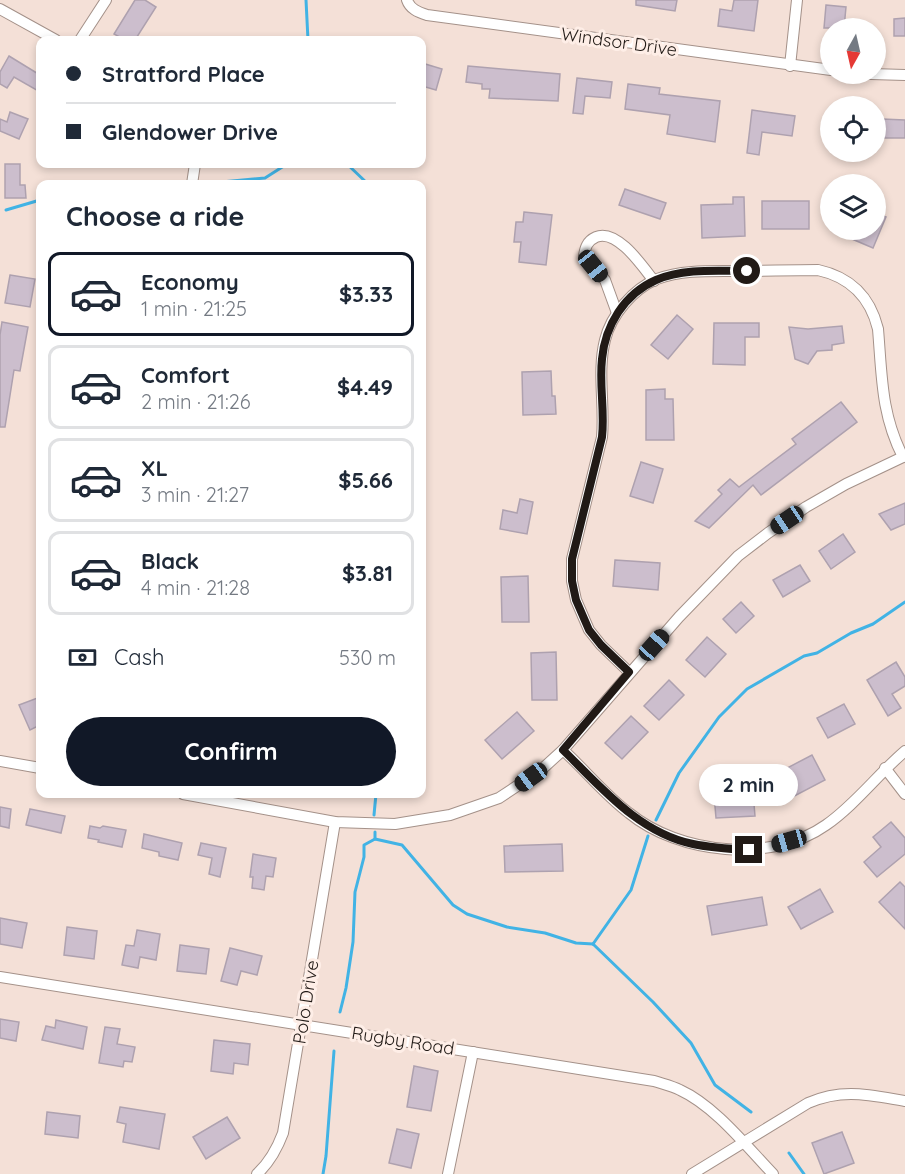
<!DOCTYPE html>
<meta charset="utf-8">
<style>
body{margin:0;font-family:Quicksand,sans-serif;background:#f2f2f3;color:#1f2937;height:100vh;display:flex;flex-direction:column;font-size:22px;white-space:nowrap}
*{box-sizing:border-box;margin:0}
p{font-size:20px;color:#747a83}
.icon{flex:none;width:33px;height:33px;fill:none;stroke:currentColor;stroke-width:2;stroke-linecap:round;stroke-linejoin:round}
.map{position:relative;flex:1;overflow:hidden}
.drawer{position:absolute;left:36px;top:180px;width:390px;height:618px;display:flex;flex-direction:column;background:#fff;border-radius:12px;box-shadow:0 3px 9px #0003}
.drawer>*{flex:none}
.banner{position:absolute;left:36px;top:36px;width:390px;height:132px;border-radius:12px;box-shadow:0 3px 9px #0003;display:grid;align-content:center;height:132px;padding:0 30px;background:#fff}
.needle{width:39px;rotate:188deg}
.controls{position:absolute;left:820px;top:18px;display:grid;gap:12px}
.controls a{display:grid;place-items:center;width:66px;height:66px;border-radius:50%;background:#fff;box-shadow:0 3px 9px #0003;font-size:30px}
.end{position:absolute;width:27px;height:27px;margin:-14px;border:8px solid #211a16;background:#fff;box-shadow:0 0 0 3px #fff}
.from{border-radius:50%}
.bubble{position:absolute;height:42px;border-radius:21px;background:#fff;box-shadow:0 3px 9px #0003;font-size:20px;font-weight:800;line-height:42px;text-align:center}
.car{position:absolute;width:18px;height:36px;margin:-18px -9px;border-radius:8px;box-shadow:0 0 4px 2px #0007;background:linear-gradient(#222 24%,#8ab4d8 0 40%,#222 0 76%,#8ab4d8 0 86%,#222 0)}
.banner b{display:flex;align-items:center;gap:21px;height:57px;font-size:22px}
.banner b+b{border-top:2px solid #e0e1e3}
.banner i{width:15px;height:15px;background:#1f2937}
ul{padding:0;list-style:none}
li{display:flex;align-items:center;gap:18px;height:84px;margin:0 12px 9px;padding:0 18px;border:3px solid #e0e1e3;border-radius:12px}
li div{flex:1}
li b{display:block;font-size:22px}
li em{font-style:normal;font-weight:800}
li.active{border-color:#111827}
li>.icon{width:54px;height:54px;stroke-width:1.5}
h2{padding:0 30px;font-size:27px;line-height:72px}
.pay{display:flex;align-items:center;gap:15px;height:66px;padding:0 30px;font-size:22px}
.pay p{margin-inline-start:auto}
.cta{display:flex;gap:12px;margin-top:auto;padding:12px 30px}
.cta a{flex:1;height:69px;border-radius:36px;background:#111827;color:#fff;font-size:24px;font-weight:800;line-height:69px;text-align:center}
.map>svg:first-child{display:block}
.lines{fill:none;stroke-linecap:round;stroke-linejoin:round}
.stream{stroke:#41b3e5;stroke-width:3}
.building{fill:#ccbecd;stroke:#aea1af;stroke-width:1.5}
.minor-casing{stroke:#a49189;stroke-width:12}
.minor{stroke:#fff;stroke-width:10}
.route{stroke:#211a16;stroke-width:8}
.labels{text-anchor:middle;stroke-width:6;stroke-linejoin:round;paint-order:stroke}
.street-label{font-size:18px;fill:#211a16;stroke:#feeee7}
</style>
<div class="map">
<svg width="905" height="1174" viewBox="0 0 905 1174">
<rect width="100%" height="100%" fill="#f4e0d7"/>
<g class="lines">
<g class="stream">
<polyline points="306,0 308,40"/>
<polyline points="347,164 368,184"/>
<polyline points="175,184 184,183"/>
<polyline points="200,184 265,178 287,164"/>
<polyline points="6,210 40,200"/>
<polyline points="374,815 376,794"/>
<polyline points="656,820 679,773 719,717 747,689 804,656 817,653 851,633 873,624 905,602"/>
<polyline points="375,832 375,839"/>
<polyline points="593,944 653,1002 691,1043 715,1085 751,1112"/>
<polyline points="593,944 631,890 648,836"/>
<polyline points="340,1012 346,988 353,942 355,892 364,857 364,845 375,839 402,845 453,905 467,914 507,927 545,933 576,943 593,944"/>
<polyline points="789,1153 804,1174"/>
<polyline points="323,1174 326,1156 334,1051"/>
</g>
</g>
<g class="building">
<polygon points="135,0 145,0 156,7 135,40 125,40 114,34"/>
<polygon points="636,0 677,0 675,11 636,5"/>
<polygon points="734,0 758,0 754,31 718,26 720,9 732,11"/>
<polygon points="826,5 846,7 844,28 824,28"/>
<polygon points="905,18 905,36 894,36 894,19"/>
<polygon points="9,56 40,75 40,92 14,77 7,88 0,84 0,72"/>
<polygon points="422,63 442,69 436,90 422,86"/>
<polygon points="468,66 560,74 558,101 489,98 490,89 482,89 482,84 466,82"/>
<polygon points="577,78 612,82 610,98 585,96 583,114 573,113"/>
<polygon points="628,84 660,88 659,94 720,101 715,142 667,134 670,115 625,109"/>
<polygon points="752,110 795,116 792,136 762,132 759,155 747,153"/>
<polygon points="10,112 28,119 19,139 0,131 0,119 7,122"/>
<polygon points="882,119 905,120 905,138 882,138"/>
<polygon points="5,164 20,164 20,185 25,185 26,198 5,198"/>
<polygon points="625,189 666,203 660,219 619,205"/>
<polygon points="733,197 744,197 745,236 702,238 701,205 733,204"/>
<rect x="762" y="201" width="47" height="28"/>
<polygon points="524,212 552,215 546,265 519,262 521,242 514,242 516,222 523,222"/>
<polygon points="876,213 886,217 873,248 852,239 856,230 876,230"/>
<polygon points="10,275 35,279 30,307 5,303"/>
<polygon points="677,315 693,329 668,359 651,345"/>
<polygon points="2,322 28,327 20,371 14,370 5,427 0,427 0,335"/>
<polygon points="714,323 759,323 759,337 745,337 745,365 713,364"/>
<polygon points="842,326 844,343 832,345 832,350 817,351 808,364 795,359 789,327 808,329"/>
<polygon points="551,371 552,396 555,396 556,414 523,415 522,372"/>
<polygon points="665,389 665,399 673,399 674,440 646,440 646,390"/>
<polygon points="841,402 857,422 761,495 753,485 709,528 695,521 722,494 718,490 730,479 739,487 796,444 792,439"/>
<polygon points="641,462 663,469 653,503 630,496"/>
<polygon points="520,499 533,502 527,534 500,529 503,510 517,513"/>
<polygon points="905,503 905,524 891,530 879,514"/>
<polygon points="843,534 855,552 831,569 819,551"/>
<polygon points="615,560 660,563 658,590 613,586"/>
<polygon points="800,565 810,581 783,597 773,580"/>
<polygon points="528,576 529,622 502,622 501,577"/>
<polygon points="741,602 754,616 736,633 723,619"/>
<polygon points="707,637 726,654 705,677 686,660"/>
<polygon points="556,652 557,700 532,700 531,653"/>
<polygon points="896,662 905,677 905,686 892,694 901,708 888,716 867,680"/>
<polygon points="669,680 684,695 659,720 644,706"/>
<polygon points="40,697 40,725 30,730 19,705"/>
<polygon points="844,704 855,724 828,738 817,718"/>
<polygon points="517,712 534,731 502,759 485,740"/>
<polygon points="631,716 648,732 622,759 605,743"/>
<polygon points="812,755 825,780 783,802 770,777"/>
<polygon points="753,792 755,816 716,818 714,795"/>
<polygon points="0,807 11,809 9,828 0,826"/>
<polygon points="30,809 65,816 61,833 26,825"/>
<polygon points="891,822 905,838 905,854 877,877 864,862 881,847 873,837"/>
<polygon points="90,826 100,828 103,826 126,830 122,847 98,842 99,840 88,838"/>
<polygon points="144,834 182,843 178,860 159,856 159,852 142,848"/>
<polygon points="201,843 226,848 220,877 209,874 212,858 198,855"/>
<polygon points="562,844 563,871 505,872 504,846"/>
<polygon points="253,854 276,858 273,877 266,876 264,890 252,888 253,877 250,877"/>
<polygon points="900,882 905,887 905,929 879,902"/>
<polygon points="820,889 833,912 801,929 788,907"/>
<polygon points="762,897 767,925 712,935 707,906"/>
<polygon points="0,918 27,923 22,948 0,944"/>
<polygon points="67,927 97,931 94,959 64,955"/>
<polygon points="137,930 160,934 156,960 140,957 138,968 122,965 126,945 134,946"/>
<polygon points="180,945 209,949 206,974 177,971"/>
<polygon points="230,948 262,956 257,975 241,971 237,985 221,981"/>
<polygon points="0,1019 19,1022 16,1041 0,1038"/>
<polygon points="56,1020 87,1027 83,1049 42,1040 46,1026 55,1028"/>
<polygon points="105,1027 120,1029 117,1044 135,1047 132,1062 124,1061 123,1067 99,1063"/>
<polygon points="214,1040 250,1044 248,1065 234,1063 233,1074 211,1071"/>
<polygon points="414,1066 438,1071 431,1111 407,1107"/>
<polygon points="120,1107 165,1114 159,1149 123,1142 126,1124 117,1122"/>
<polygon points="47,1112 80,1116 78,1138 45,1134"/>
<polygon points="227,1117 240,1138 206,1159 193,1137"/>
<polygon points="397,1129 419,1134 411,1168 389,1163"/>
<polygon points="842,1132 854,1163 824,1174 812,1143"/>
</g>
<g class="lines">
<g class="minor-casing">
<g id="minor">
<path d="M407,0c3,9 11,12 20,15l404,55"/>
<polyline points="0,9 56,40"/>
<polyline points="80,40 106,0"/>
<polyline points="790,66 797,0"/>
<polyline points="871,74 905,75"/>
<polyline points="192,184 195,164"/>
<path d="M617,313l-12,-33 -21,-24c1,-8 3,-15 12,-19 21,-9 47,30 58,44"/>
<path d="M629,672l-28,-27 -12,-15 -13,-30 -4,-19v-22l30,-122c3,-32 -5,-65 3,-97 6,-25 28,-51 52,-61 24,-9 52,-8 78,-8 27,0 55,-1 83,-1 32,7 52,26 60,59 4,47 3,85 25,128"/>
<path d="M563,750c22,20 42,45 66,63 50,41 142,51 197,12 29,-20 52,-51 79,-74"/>
<polyline points="0,761 40,768"/>
<polyline points="885,768 905,794"/>
<polyline points="183,794 335,822 395,824 450,815 499,798 541,770 563,750 679,617 738,556 768,533 806,507 846,484 905,456"/>
<path d="M0,977l654,104c9,3 18,5 26,9 35,16 67,57 93,84"/>
<path d="M257,1174c13,-12 20,-25 26,-41l52,-311"/>
<polyline points="448,1174 473,1052"/>
<path d="M692,1174l116,-71c35,-15 61,-8 97,-2"/>
</g>
</g>
<use href="#minor" class="minor"/>
</g>
<g class="lines">
<path class="route" d="M747,271c-29,0 -64,-3 -91,9 -32,14 -51,46 -54,79 -3,26 3,52 0,78l-30,122v22l4,19 13,30 12,15 28,27 -66,78c38,37 76,83 130,94 19,4 37,5 56,6"/>
</g>
<g class="labels">
<g class="street-label">
<text transform="translate(619 42) rotate(8)" y="6">Windsor Drive</text>
<text transform="translate(306 1002) rotate(-81)" y="6">Polo Drive</text>
<text transform="translate(403 1041) rotate(9)" y="6">Rugby Road</text>
</g>
</g>
</svg>
<div class="controls">
<a><svg class="needle" viewBox="-14 -14 28 28"><path d="M0-13l5 13h-10z" fill="#e53935"/><path d="M0 13l5-13h-10z" fill="#747a83"/></svg></a>
<a><svg class="icon" aria-label="locate" viewBox="0 0 24 24"><circle cx="12" cy="12" r="6"/><path d="M12 2v4M12 18v4M2 12h4M18 12h4"/></svg></a>
<a><svg class="icon" aria-label="layers" viewBox="0 0 24 24"><path d="M12 4l9 5-9 5-9-5zM3 14l9 5 9-5"/></svg></a>
</div>
<i class="end from" style="left:747px;top:271px"></i>
<i class="end" style="left:749px;top:850px"></i>
<div class="bubble" style="left:699px;top:764px;width:99px">2 min</div>
<i class="car" style="left:593px;top:266px;rotate:141deg"></i>
<i class="car" style="left:787px;top:520px;rotate:236deg"></i>
<i class="car" style="left:654px;top:645px;rotate:42deg"></i>
<i class="car" style="left:531px;top:777px;rotate:234deg"></i>
<i class="car" style="left:789px;top:841px;rotate:254deg"></i>
<div class="banner">
<b><i class="from"></i>Stratford Place</b>
<b><i></i>Glendower Drive</b>
</div>
<section class="drawer">
<h2>Choose a ride</h2>
<ul>
<li class="active"><svg class="icon" aria-label="car" viewBox="0 0 24 24"><path d="M5 17H2v-5l4-1 3-4h7l3 4 3 1v5h-3M9 17h6M6 11h13"/><circle cx="7" cy="17" r="2"/><circle cx="17" cy="17" r="2"/></svg><div><b>Economy</b><p>1 min · 21:25</p></div><em>$3.33</em></li>
<li><svg class="icon" aria-label="car" viewBox="0 0 24 24"><path d="M5 17H2v-5l4-1 3-4h7l3 4 3 1v5h-3M9 17h6M6 11h13"/><circle cx="7" cy="17" r="2"/><circle cx="17" cy="17" r="2"/></svg><div><b>Comfort</b><p>2 min · 21:26</p></div><em>$4.49</em></li>
<li><svg class="icon" aria-label="car" viewBox="0 0 24 24"><path d="M5 17H2v-5l4-1 3-4h7l3 4 3 1v5h-3M9 17h6M6 11h13"/><circle cx="7" cy="17" r="2"/><circle cx="17" cy="17" r="2"/></svg><div><b>XL</b><p>3 min · 21:27</p></div><em>$5.66</em></li>
<li><svg class="icon" aria-label="car" viewBox="0 0 24 24"><path d="M5 17H2v-5l4-1 3-4h7l3 4 3 1v5h-3M9 17h6M6 11h13"/><circle cx="7" cy="17" r="2"/><circle cx="17" cy="17" r="2"/></svg><div><b>Black</b><p>4 min · 21:28</p></div><em>$3.81</em></li>
</ul>
<div class="pay"><svg class="icon" aria-label="cash" viewBox="0 0 24 24"><path d="M3 7h18v10H3z"/><circle cx="12" cy="12" r="2"/></svg>Cash<p>530 m</p></div>
<div class="cta"><a>Confirm</a></div>
</section>
</div>
